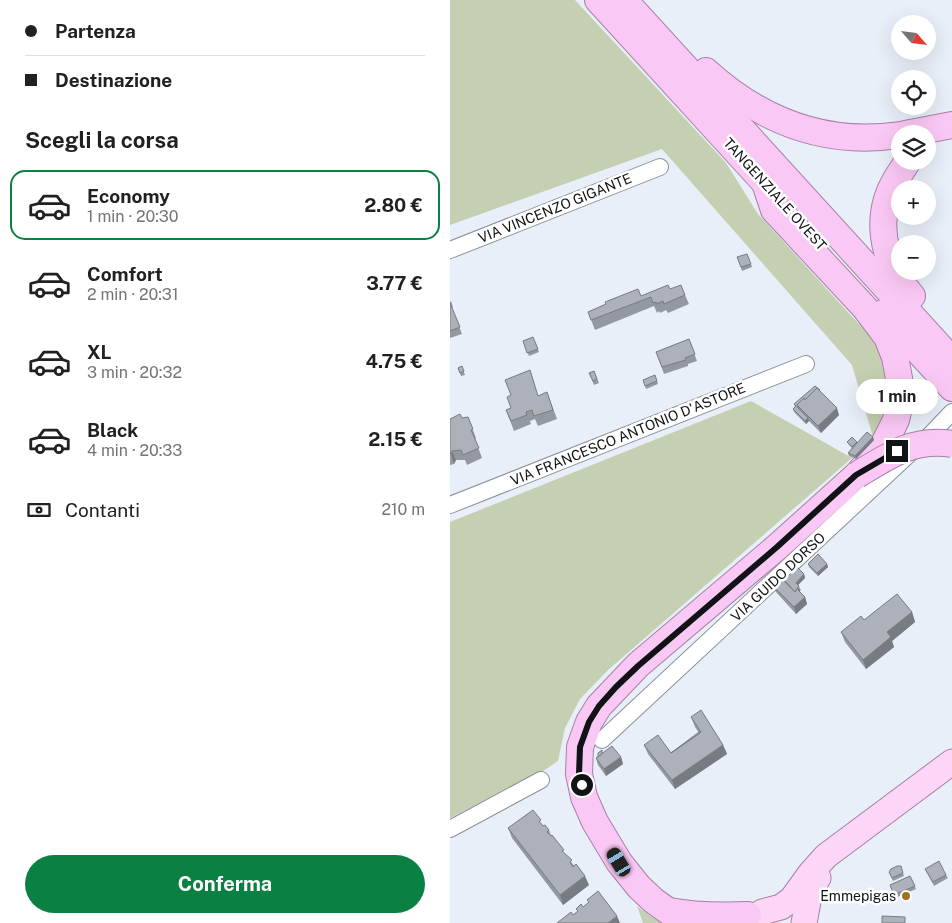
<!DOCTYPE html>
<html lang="it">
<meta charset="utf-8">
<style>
body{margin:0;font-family:"Public Sans",sans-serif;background:#f2f2f2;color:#202124;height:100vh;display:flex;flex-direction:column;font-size:19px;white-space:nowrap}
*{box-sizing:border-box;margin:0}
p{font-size:16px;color:#757577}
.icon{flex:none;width:28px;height:28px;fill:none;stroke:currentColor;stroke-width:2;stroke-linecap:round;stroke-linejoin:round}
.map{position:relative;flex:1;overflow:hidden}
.panel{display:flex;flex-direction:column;background:#fff;width:450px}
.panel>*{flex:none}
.banner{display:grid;align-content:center;height:110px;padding:0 25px;background:#fff}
.needle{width:32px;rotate:118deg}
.buttons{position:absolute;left:441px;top:15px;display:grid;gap:10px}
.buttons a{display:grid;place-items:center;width:45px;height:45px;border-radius:50%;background:#fff;box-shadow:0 5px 20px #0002;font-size:25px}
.end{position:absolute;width:22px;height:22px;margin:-11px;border:6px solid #101215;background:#fff;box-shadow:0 0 0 2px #fff}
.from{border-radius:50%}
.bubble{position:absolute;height:35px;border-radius:18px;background:#fff;box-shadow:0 5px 20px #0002;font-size:16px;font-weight:700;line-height:35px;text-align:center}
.car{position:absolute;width:15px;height:30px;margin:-15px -8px;border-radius:6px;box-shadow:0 0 4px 1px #0007;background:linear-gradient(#222 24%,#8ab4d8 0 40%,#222 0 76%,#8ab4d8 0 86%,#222 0)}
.banner b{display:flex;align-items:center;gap:18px;height:48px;font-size:19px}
.banner b+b{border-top:1px solid #e0e0e0}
.banner i{width:12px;height:12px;background:#202124}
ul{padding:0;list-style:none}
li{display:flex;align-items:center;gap:15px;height:70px;margin:0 10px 8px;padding:0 15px;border:2px solid transparent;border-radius:15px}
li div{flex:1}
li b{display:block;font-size:19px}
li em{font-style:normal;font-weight:700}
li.selected{border-color:#0b8043}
li>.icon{width:45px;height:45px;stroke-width:1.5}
h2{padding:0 25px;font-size:22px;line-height:60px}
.pay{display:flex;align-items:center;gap:12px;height:55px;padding:0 25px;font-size:19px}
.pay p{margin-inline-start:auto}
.action{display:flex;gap:10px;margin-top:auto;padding:10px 25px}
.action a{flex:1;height:58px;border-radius:30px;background:#0b8043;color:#fff;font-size:20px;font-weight:700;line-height:58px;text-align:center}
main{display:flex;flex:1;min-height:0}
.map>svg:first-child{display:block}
.green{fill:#c5cfb1}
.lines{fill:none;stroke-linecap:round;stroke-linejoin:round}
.minor-casing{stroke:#8b9098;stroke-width:18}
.primary-casing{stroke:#a780a5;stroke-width:27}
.trunk-casing{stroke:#a780a5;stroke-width:28}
.minor{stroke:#fff;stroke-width:16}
.primary{stroke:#fbd6f7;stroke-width:25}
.trunk{stroke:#fac8f4;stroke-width:26}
.trunk-bridge-casing{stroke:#a780a5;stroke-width:28;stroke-linecap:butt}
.trunk-bridge{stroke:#fac8f4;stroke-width:26}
.wall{fill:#9498a0}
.shaded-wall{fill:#787c82}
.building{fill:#acb1ba;stroke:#787c82}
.route{stroke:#101215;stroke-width:6}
.poi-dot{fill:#9c7320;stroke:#fff;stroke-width:2}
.labels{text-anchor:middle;stroke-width:5;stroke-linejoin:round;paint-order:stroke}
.street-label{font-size:14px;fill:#101215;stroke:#fff}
.poi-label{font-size:14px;fill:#101215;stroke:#fff;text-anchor:end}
</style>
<main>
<section class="panel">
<div class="banner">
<b><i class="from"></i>Partenza</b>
<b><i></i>Destinazione</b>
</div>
<h2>Scegli la corsa</h2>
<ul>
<li class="selected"><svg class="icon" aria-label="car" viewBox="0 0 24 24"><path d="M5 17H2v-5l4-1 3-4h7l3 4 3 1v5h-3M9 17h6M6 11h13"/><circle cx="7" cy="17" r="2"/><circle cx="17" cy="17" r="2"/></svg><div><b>Economy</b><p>1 min · 20:30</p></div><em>2.80 €</em></li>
<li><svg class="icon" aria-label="car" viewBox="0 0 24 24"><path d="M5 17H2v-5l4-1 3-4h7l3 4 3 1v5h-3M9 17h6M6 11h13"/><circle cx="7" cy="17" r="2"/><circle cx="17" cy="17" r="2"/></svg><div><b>Comfort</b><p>2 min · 20:31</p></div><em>3.77 €</em></li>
<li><svg class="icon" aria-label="car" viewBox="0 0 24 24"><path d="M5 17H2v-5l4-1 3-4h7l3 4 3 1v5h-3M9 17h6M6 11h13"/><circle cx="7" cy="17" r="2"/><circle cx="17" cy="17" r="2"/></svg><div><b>XL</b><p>3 min · 20:32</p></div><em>4.75 €</em></li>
<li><svg class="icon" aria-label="car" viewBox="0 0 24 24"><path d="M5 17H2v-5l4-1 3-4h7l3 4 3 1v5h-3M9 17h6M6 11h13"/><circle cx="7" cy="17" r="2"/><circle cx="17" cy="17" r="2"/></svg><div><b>Black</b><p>4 min · 20:33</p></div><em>2.15 €</em></li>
</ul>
<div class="pay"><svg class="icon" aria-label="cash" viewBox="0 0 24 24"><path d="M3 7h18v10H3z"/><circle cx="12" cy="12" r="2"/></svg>Contanti<p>210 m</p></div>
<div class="action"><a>Conferma</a></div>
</section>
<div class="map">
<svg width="502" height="923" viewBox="0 0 502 923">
<rect width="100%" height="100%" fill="#e9eff8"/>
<g class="green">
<polygon points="0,0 125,0 276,163 308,214 419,335 435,361 441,385 437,412 423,437 402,365 212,149 0,225"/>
<polygon points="301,401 402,458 158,670 130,699 115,728 108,761 89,774 0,818 0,522"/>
<polygon points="187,906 200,916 212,923 193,923"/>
</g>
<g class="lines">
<g class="minor-casing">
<g id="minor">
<polyline points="0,250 210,167"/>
<polyline points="0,505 356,364"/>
<polyline points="152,740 482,433 502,412"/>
<polyline points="0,829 91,780"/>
</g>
</g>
<g class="primary-casing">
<g id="primary">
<polyline points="312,912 331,907 342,899 360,874 376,856 502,762"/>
<polyline points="354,923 360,891 368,878"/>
</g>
</g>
<g class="trunk-casing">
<g id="trunk">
<polyline points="148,0 326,195"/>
<polyline points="174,0 502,360"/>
<path d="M256,71c55,50 120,75 194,64"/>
<polyline points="455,134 502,125"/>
<path d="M458,161c-8,12 -17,24 -21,38 -10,34 1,70 25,97"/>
<polyline points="433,313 502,388"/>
<path d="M219,911c26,5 52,5 79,4"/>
<polyline points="235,923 204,901 189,887 169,862 145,822 134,797 129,774 130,747 139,722 149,706 188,665 327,547 407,475 435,442 446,420 451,399 449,378 445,357 437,337 415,308 324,210 315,183"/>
</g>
</g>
<use href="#minor" class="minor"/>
<use href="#primary" class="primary"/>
<use href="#trunk" class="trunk"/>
<g class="trunk-bridge-casing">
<path id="trunk-bridge" d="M407,475c31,-19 56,-37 95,-31"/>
</g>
<use href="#trunk-bridge" class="trunk-bridge"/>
</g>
<g class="wall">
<polygon points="287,257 301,264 302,267 292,271"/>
<polygon points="220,289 235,295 239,304 218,313 216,310 210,313 209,311 207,313 204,306 145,330 138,312 191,296"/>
<polygon points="1,301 3,307 2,308 12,334 0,338 0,302"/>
<polygon points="83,337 89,352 79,356 73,341"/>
<polygon points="239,339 247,361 238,364 238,366 214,374 206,352"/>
<polygon points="12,366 15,375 11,376 8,368"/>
<polygon points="80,370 88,396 97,392 107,419 88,426 85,419 80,421 81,424 64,431 56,410 61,408 60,395"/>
<polygon points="144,371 149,383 144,385 139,373"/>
<polygon points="205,375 208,384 196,389 193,380"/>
<polygon points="370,390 370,392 389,415 371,433 359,421 356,424 344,412 343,409 345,407 344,404"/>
<polygon points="18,417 26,438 25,439 32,458 17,465 15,460 6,460 4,464 0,465 0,419 12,418"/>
<polygon points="424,440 406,459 399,456 398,453 402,448 399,445 397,442 407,442 407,443"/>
<polygon points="358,564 377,564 378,567 368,576 359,567"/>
<polygon points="354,574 355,578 348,585 351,590 350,591 350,592 355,597 357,604 346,614 326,592 323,586 334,580"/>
<polygon points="462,612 465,622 442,641 444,647 416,669 395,642 391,632 414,620"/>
<polygon points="241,717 273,745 277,754 225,789 198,754 194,745 221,753 249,733 245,727"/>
<polygon points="153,753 171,757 173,764 156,776 148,765 146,758"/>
<polygon points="93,826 99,830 101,836 139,885 113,905 62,838 58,828"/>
<polygon points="475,869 496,875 498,878 484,886"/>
<polygon points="439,872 453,873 454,876 443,881"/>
<polygon points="460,876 466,889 445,898 440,885"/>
</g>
<g class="shaded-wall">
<polygon points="387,408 389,415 371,433 368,426"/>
<polygon points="358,418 359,421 356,424 355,421"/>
<polygon points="423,437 424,440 406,459 405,456"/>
<polygon points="2,451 6,460 4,464 1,454"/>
<polygon points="377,564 378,567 368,576 367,573"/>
<polygon points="354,574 355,578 347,586 346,583"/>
<polygon points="355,597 357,604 346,614 344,607"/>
<polygon points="462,612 465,622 442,641 444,647 416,669 413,660 437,632"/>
<polygon points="273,745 277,754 225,789 222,780"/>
<polygon points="171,757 173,764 156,776 154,769"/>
<polygon points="135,876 139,885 113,905 110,895"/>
<polygon points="167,916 170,923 158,923"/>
</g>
<g class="building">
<polygon points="297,254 301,264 291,267 287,257"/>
<polygon points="218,285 220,289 231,285 235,295 214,304 213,301 206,304 206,302 203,303 201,297 141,320 138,312 156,304 155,302 188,289 191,296"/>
<polygon points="0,303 10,327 0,331"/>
<polygon points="83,337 88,349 77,353 73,341"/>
<polygon points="239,339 245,354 235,358 236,360 212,367 206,352"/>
<polygon points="12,366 14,371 10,373 8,368"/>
<polygon points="80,370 88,396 97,392 103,410 84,416 82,410 76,412 77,415 61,421 56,410 61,408 57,397 61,395 55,380"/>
<polygon points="144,371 147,379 143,381 139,373"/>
<polygon points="205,375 207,381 195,386 193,380"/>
<polygon points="365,386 370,390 369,390 367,388 355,400 354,398 347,405 348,408 358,418 355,421 343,409 346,406 344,404"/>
<polygon points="367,388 387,408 368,426 347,405 354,398 355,400"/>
<polygon points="10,414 12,418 18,417 23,429 21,430 29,448 13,455 11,450 2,451 0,454 0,419"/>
<polygon points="417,432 423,437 405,456 398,453"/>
<polygon points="402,437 407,442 402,447 397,442"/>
<polygon points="368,554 377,564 367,573 358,564"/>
<polygon points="347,567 354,574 346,583 349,586 347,589 350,591 347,589 345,592 334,580"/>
<polygon points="331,578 345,592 347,589 355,597 344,607 323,586"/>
<polygon points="447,594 462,612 437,632 441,637 413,660 391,632 411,616 414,620"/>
<polygon points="251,710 273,745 222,780 194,745 208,735 221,753 251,732 241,717"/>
<polygon points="249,732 250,733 221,753"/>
<polygon points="162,746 171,757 154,769 146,758"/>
<polygon points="152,750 152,754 148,757 148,753"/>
<polygon points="83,810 91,820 89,821 93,826 95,825 99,830 97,832 101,836 102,835 114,850 112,851 122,860 120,862 123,867 126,864 135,876 110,895 58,828"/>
<polygon points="489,861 496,875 483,882 475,869"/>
<polygon points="447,866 451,866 453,873 442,878 439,872 441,869"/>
<polygon points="460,876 465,886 444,895 440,885"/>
<polygon points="148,891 167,916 158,923 107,923 121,912 123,915 128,911 126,909 131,904 133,907 139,902 137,900"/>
<polygon points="432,916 455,917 455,923 432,923"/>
</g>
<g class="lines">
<polyline class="route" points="132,785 129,774 130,747 139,722 149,706 166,687 188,666 327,547 406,475 447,451"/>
</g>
<circle class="poi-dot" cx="456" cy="896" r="5"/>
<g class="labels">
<g class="street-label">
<text transform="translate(325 194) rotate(48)" y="5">TANGENZIALE OVEST</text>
<text transform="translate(105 208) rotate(-22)" y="5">VIA VINCENZO GIGANTE</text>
<text transform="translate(178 434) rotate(-22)" y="5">VIA FRANCESCO ANTONIO D'ASTORE</text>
<text transform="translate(328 577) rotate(-43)" y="5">VIA GUIDO DORSO</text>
</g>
<g class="poi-label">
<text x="446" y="901">Emmepigas</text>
</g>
</g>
</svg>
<div class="buttons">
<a><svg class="needle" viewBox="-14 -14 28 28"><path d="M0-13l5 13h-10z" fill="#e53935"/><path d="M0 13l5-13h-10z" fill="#757577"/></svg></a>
<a><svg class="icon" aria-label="locate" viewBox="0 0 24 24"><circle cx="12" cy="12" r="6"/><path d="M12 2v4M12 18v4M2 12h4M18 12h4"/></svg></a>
<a><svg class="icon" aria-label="layers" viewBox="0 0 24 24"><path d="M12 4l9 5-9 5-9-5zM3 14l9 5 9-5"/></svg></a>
<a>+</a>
<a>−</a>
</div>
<i class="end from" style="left:132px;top:785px"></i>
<i class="end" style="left:447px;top:451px"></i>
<div class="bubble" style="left:406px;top:379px;width:82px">1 min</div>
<i class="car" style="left:169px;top:862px;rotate:329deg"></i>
</div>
</main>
